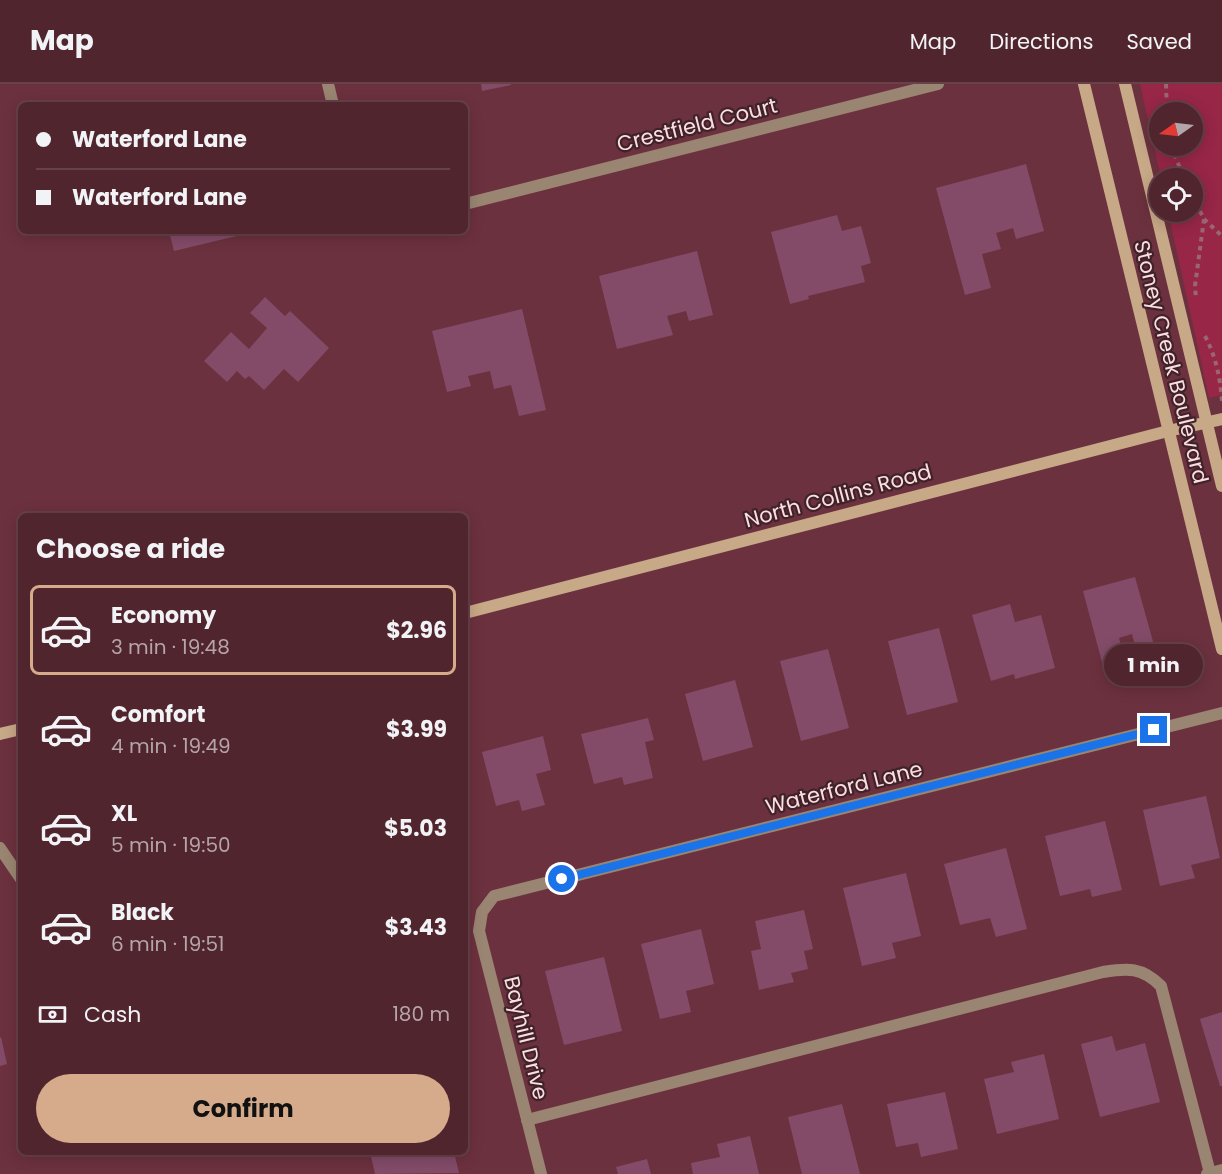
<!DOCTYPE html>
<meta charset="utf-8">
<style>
body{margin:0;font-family:Poppins,sans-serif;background:#572d36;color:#f1f3f6;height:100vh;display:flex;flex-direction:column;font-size:22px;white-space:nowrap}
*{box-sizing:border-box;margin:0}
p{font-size:20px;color:#b4a5aa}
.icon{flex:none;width:33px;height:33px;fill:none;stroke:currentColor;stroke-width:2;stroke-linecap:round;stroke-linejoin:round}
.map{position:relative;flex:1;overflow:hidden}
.drawer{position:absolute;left:18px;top:429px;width:450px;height:642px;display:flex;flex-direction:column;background:#51252e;border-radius:9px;box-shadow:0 3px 15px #0003,0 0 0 2px #67424a}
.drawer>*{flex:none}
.top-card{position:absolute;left:18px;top:18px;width:450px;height:132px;border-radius:9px;box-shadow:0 3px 15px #0003,0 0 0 2px #67424a;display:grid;align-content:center;height:132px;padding:0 18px;background:#51252e}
.needle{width:39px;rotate:256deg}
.fabs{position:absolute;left:1149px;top:18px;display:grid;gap:12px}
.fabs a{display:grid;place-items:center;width:54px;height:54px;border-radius:50%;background:#51252e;box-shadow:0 3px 15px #0003,0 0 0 2px #67424a;font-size:30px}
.end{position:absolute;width:27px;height:27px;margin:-14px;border:8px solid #1a73e8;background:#fff;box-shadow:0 0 0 3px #fff}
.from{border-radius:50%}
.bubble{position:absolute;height:42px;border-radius:21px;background:#51252e;box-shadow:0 3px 15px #0003,0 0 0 2px #67424a;font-size:20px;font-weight:700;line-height:42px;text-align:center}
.top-card b{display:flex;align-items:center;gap:21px;height:57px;font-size:22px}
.top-card b+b{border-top:2px solid #67424a}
.top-card i{width:15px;height:15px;background:#f1f3f6}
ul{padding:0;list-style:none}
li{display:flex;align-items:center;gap:18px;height:90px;margin:0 12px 9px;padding:0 6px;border:3px solid transparent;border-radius:9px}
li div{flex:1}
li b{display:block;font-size:22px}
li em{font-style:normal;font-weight:700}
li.current{border-color:#d6ab8b}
li>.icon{width:54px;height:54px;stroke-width:1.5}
h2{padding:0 18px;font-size:27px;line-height:72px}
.pay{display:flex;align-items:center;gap:15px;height:66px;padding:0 18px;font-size:22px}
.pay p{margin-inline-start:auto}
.button{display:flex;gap:12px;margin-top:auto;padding:12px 18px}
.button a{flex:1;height:69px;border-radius:36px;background:#d6ab8b;color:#111;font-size:24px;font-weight:700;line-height:69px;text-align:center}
header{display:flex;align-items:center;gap:36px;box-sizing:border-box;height:84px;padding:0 30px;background:#51252e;border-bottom:2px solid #67424a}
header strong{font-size:28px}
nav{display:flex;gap:33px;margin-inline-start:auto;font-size:21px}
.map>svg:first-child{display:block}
.green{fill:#972647;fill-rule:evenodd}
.building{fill:#834b68}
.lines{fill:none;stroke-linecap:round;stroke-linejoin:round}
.path{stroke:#996771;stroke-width:4;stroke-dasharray:4.5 4.5;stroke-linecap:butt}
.lane{stroke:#998571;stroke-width:12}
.street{stroke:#998571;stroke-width:12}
.secondary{stroke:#c7a887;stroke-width:12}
.route{stroke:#1a73e8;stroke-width:8}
.labels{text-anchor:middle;stroke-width:4.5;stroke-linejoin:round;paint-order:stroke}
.street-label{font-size:21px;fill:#fcdee2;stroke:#3f2328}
</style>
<header>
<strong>Map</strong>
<nav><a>Map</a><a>Directions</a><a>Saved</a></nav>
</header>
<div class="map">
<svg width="1222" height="1090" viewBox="0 0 1222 1090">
<rect width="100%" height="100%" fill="#6c313e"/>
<path class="green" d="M1140,0h82v311l-13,3 -41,-186h24v-34h-31zM1160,28h32v34h-32z"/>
<g class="building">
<polygon points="481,0 511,0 511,1 482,7"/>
<polygon points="1026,80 1044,147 1016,155 1013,144 996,149 1001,165 982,170 991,204 965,211 936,104"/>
<polygon points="837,131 842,147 861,142 871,179 861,182 865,198 808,212 809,215 790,220 771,148"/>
<polygon points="169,147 244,147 245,150 174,167"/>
<polygon points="697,167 713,231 689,237 686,227 667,232 673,251 617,265 599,192"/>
<polygon points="265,213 285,232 290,227 329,264 298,298 284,285 264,306 249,292 245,295 237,287 227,298 204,277 231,248 249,265 267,244 250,229"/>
<polygon points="522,225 546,326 519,332 511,301 494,305 490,287 468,292 471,302 447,308 432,247"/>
<polygon points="1135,493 1154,561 1136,566 1132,550 1119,554 1124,572 1102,578 1083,507"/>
<polygon points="1010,520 1015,538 1041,531 1055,584 1015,595 1014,590 991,597 972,531"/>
<polygon points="939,544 958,618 907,631 888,557"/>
<polygon points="828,565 849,644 801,657 780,577"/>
<polygon points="735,596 753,663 703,677 685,610"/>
<polygon points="648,634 654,656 645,658 653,694 624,701 622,693 594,700 581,650"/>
<polygon points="543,652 551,686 536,690 545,721 522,727 519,716 496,722 482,668"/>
<polygon points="1206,712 1220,774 1191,781 1195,794 1160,802 1143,726"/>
<polygon points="1105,737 1122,806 1092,813 1090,805 1060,812 1045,752"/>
<polygon points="1006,764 1027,845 996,853 990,834 960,841 944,780"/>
<polygon points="906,789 921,852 892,859 896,874 862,882 843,804"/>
<polygon points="804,826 813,865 804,867 808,885 791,889 794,898 759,906 751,867 761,865 755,837"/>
<polygon points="701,845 714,900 686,907 691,928 660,935 641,860"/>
<polygon points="604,873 622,947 564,961 545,887"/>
<polygon points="1222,928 1222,1002 1220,1002 1200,935"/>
<polygon points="1112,952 1116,967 1145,959 1160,1018 1100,1033 1081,960"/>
<polygon points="1,953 7,980 0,982 0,954"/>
<polygon points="1044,970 1059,1035 997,1050 984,995 1014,988 1011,978"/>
<polygon points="945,1008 958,1065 921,1073 918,1059 896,1063 887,1020"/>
<polygon points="842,1020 860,1090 802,1090 788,1033"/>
<polygon points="750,1052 759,1090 693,1090 691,1079 720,1073 717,1060"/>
<polygon points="370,1068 431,1068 432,1071 454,1068 459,1089 375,1090"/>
<polygon points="647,1075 651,1090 618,1090 616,1083"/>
</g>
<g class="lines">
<g class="path">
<polyline points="1166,0 1167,28"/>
<polyline points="1171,62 1184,94"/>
<polyline points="1192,111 1204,135 1195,202 1196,215"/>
<polyline points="1204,135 1222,152"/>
<path d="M1205,252c11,21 15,41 17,65"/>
</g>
<g class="lane">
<polyline points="0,764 21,795"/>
<path d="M527,1036l576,-148c25,-4 39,-5 58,14l49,187"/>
</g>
<g class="street">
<polyline points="328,0 333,21"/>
<polyline points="465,120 938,0"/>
<polyline points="541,1090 479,847 482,828 494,812 1222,629"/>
<polyline points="1207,1090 1222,1086"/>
</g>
<g class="secondary">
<polyline points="1084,0 1222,565"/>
<polyline points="1125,0 1222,402"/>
<polyline points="465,529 1168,347 1222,335"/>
<polyline points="0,650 21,645"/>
</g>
</g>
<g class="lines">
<polyline class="route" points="562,795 1154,646"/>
</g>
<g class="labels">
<g class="street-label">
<text transform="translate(697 41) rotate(-14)" y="7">Crestfield Court</text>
<text transform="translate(1171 278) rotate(76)" y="7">Stoney Creek Boulevard</text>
<text transform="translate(838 412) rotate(-15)" y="7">North Collins Road</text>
<text transform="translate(844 704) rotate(-14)" y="7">Waterford Lane</text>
<text transform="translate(526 954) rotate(76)" y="7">Bayhill Drive</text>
</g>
</g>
</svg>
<div class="fabs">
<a><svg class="needle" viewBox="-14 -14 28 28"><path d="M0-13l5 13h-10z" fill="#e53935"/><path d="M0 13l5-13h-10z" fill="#b4a5aa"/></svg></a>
<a><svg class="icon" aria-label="locate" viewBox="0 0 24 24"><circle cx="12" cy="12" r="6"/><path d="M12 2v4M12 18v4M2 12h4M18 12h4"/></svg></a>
</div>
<i class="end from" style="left:562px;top:795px"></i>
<i class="end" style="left:1154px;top:646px"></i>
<div class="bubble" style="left:1104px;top:560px;width:99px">1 min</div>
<div class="top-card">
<b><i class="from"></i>Waterford Lane</b>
<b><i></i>Waterford Lane</b>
</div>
<section class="drawer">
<h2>Choose a ride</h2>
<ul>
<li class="current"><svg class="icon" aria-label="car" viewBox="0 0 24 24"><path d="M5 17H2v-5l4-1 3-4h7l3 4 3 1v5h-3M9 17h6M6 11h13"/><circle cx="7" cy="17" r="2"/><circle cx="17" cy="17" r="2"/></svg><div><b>Economy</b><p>3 min · 19:48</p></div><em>$2.96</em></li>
<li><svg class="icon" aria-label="car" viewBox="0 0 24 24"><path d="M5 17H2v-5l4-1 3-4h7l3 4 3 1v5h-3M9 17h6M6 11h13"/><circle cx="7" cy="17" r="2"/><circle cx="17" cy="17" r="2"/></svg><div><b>Comfort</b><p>4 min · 19:49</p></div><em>$3.99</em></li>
<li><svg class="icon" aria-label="car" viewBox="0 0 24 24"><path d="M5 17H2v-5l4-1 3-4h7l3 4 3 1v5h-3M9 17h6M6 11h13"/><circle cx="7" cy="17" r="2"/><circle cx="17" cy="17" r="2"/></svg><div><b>XL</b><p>5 min · 19:50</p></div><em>$5.03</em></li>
<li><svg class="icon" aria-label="car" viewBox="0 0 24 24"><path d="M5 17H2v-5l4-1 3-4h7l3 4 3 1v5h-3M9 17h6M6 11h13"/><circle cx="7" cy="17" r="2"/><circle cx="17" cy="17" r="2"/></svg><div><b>Black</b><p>6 min · 19:51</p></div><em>$3.43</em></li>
</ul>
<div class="pay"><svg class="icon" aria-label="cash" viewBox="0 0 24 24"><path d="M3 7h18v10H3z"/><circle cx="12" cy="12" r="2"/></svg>Cash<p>180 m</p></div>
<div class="button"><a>Confirm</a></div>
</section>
</div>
